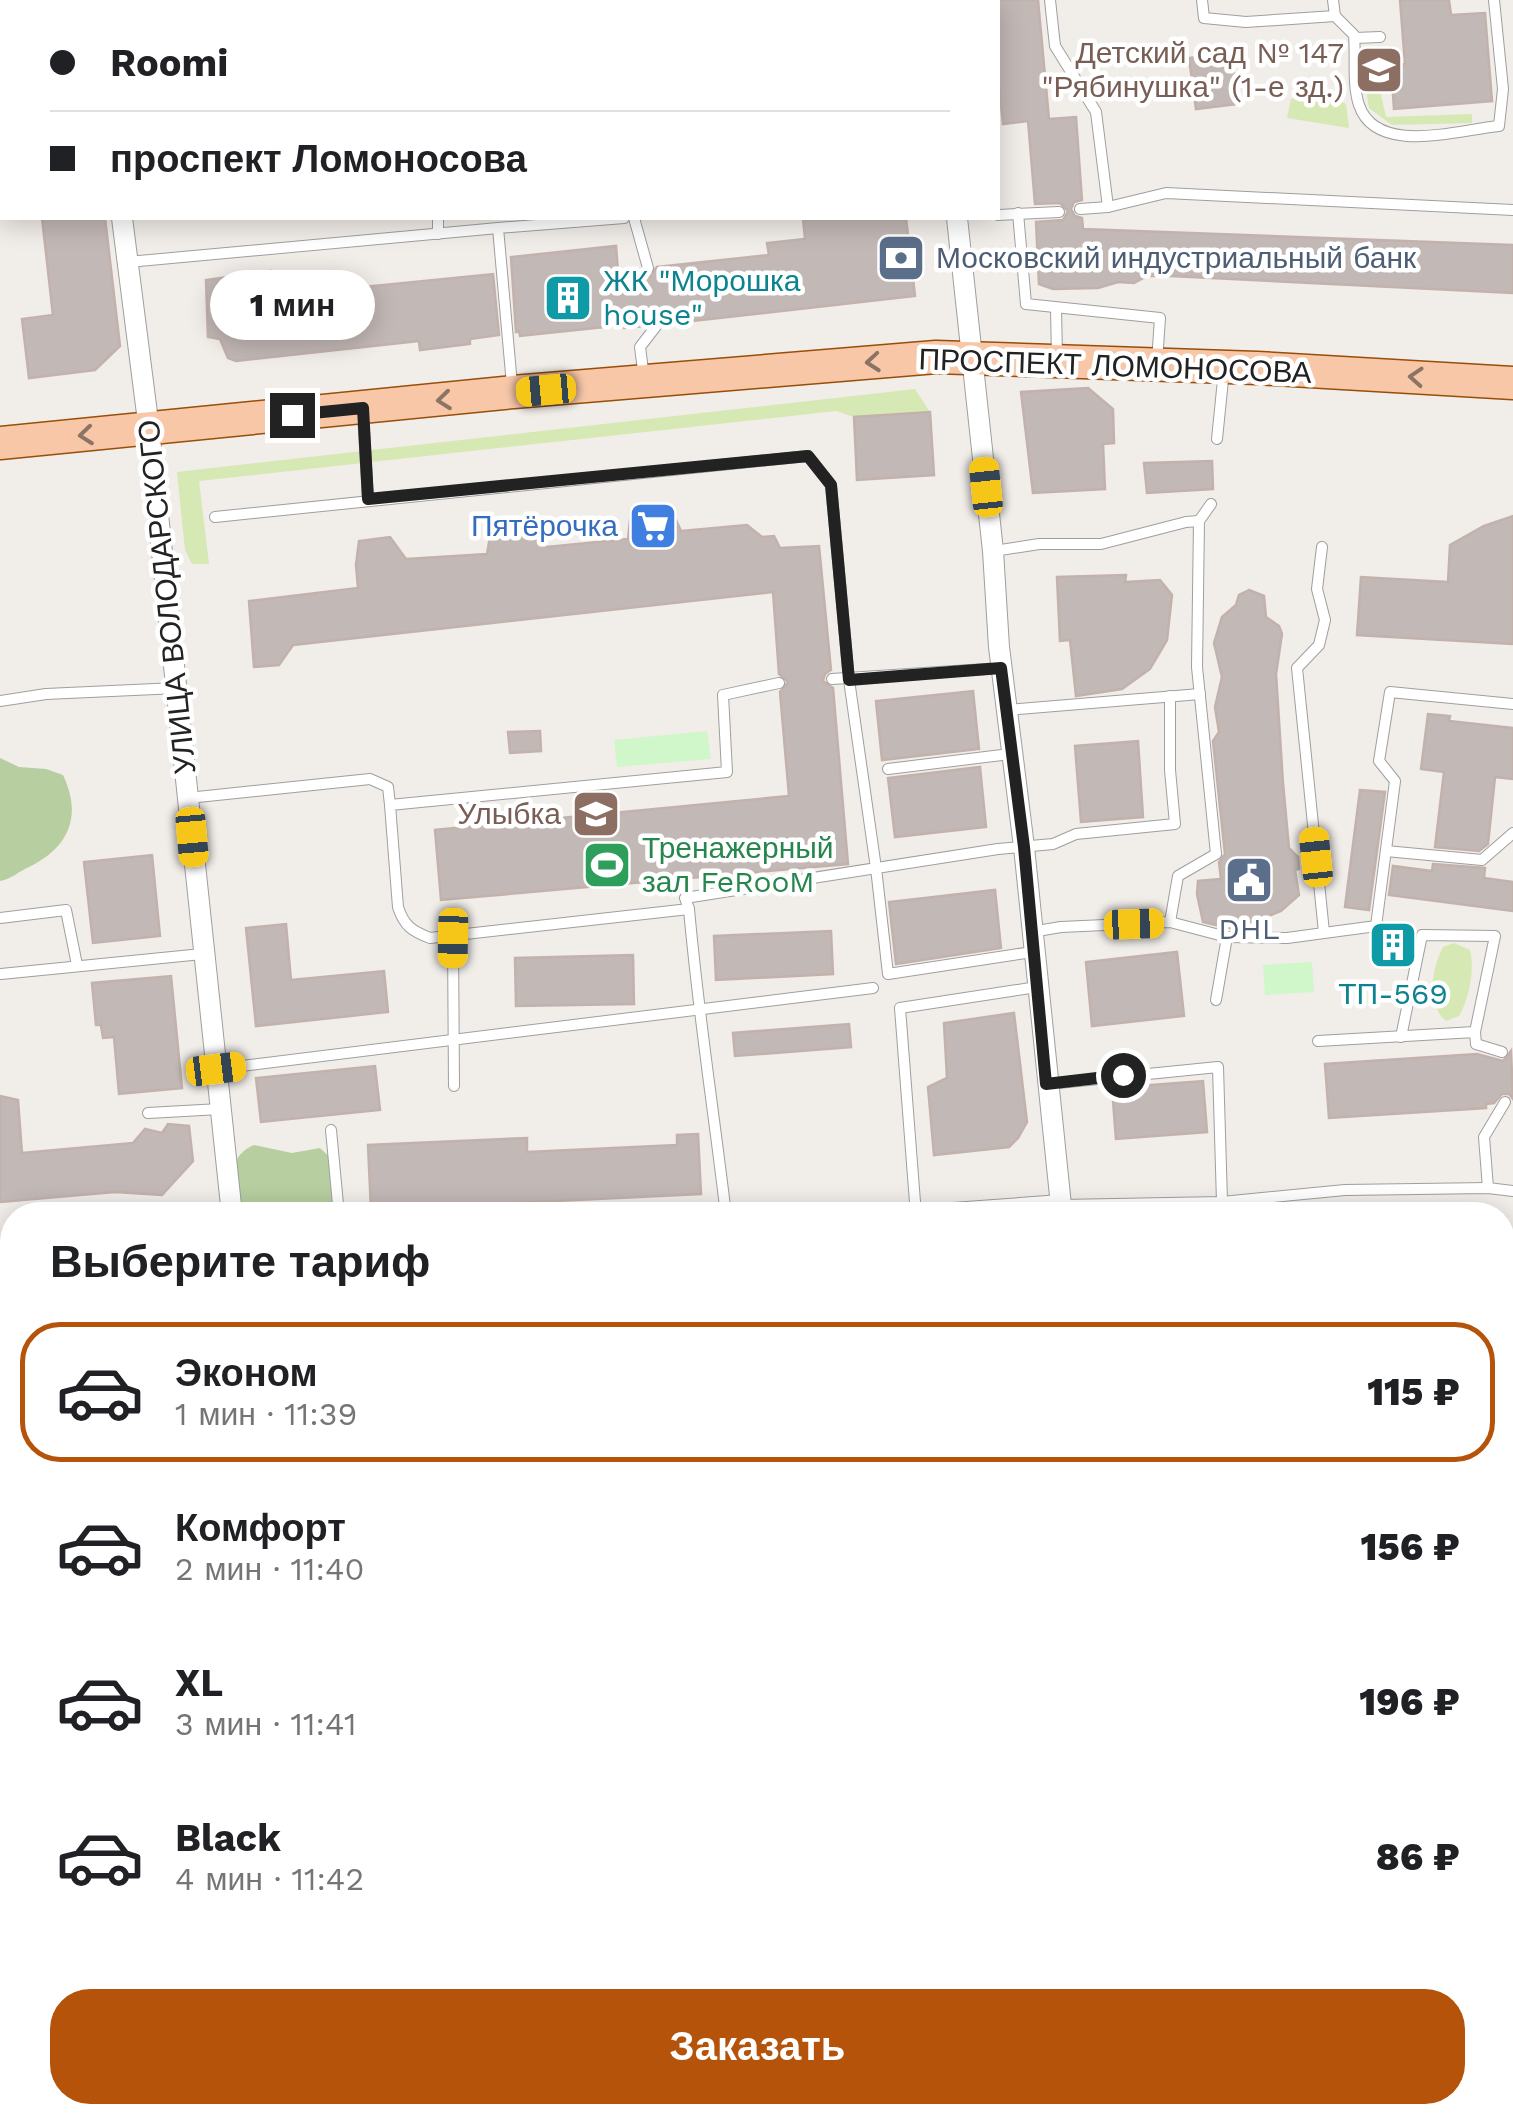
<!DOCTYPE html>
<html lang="ru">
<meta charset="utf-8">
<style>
body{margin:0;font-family:"Work Sans",sans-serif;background:#f2f2f2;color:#202124;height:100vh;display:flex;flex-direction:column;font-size:38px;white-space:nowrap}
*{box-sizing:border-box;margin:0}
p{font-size:32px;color:#757577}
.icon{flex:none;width:55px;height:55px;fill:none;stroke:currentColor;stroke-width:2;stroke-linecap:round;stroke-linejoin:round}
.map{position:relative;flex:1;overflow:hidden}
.panel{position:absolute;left:0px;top:1202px;width:1515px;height:922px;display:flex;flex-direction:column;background:#fff;border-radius:40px 40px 0 0;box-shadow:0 5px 25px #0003}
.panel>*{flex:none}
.guide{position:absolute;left:0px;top:0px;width:1000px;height:220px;box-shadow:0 5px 25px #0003;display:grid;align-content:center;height:220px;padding:0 50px;background:#fff}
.end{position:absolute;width:45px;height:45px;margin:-22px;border:12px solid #222;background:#fff;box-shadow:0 0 0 5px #fff}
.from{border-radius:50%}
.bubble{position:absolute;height:70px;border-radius:35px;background:#fff;box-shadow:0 5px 25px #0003;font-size:32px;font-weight:800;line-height:70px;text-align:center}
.car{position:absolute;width:30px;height:60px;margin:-30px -15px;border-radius:12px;box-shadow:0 0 8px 2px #0007;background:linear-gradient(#f5c518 24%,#345 0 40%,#f5c518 0 76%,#345 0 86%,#f5c518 0)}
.guide b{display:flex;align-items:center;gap:35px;height:95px;font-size:38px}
.guide b+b{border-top:2px solid #e0e0e0}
.guide i{width:25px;height:25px;background:#202124}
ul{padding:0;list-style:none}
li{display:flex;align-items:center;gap:30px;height:140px;margin:0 20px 15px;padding:0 30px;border:5px solid transparent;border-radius:40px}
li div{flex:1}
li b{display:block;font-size:38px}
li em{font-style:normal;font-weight:800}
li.current{border-color:#b45309}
li>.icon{width:90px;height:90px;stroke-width:1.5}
h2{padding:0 50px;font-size:45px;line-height:120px}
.primary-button{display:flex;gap:20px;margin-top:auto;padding:20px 50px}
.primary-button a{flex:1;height:115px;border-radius:40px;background:#b45309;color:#fff;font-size:40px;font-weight:800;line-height:115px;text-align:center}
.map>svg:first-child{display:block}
.grass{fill:#d6e8b3}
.forest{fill:#b6cea0}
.park{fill:#cff7ca}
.building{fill:#c2b8b6;stroke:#c3b2ac;stroke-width:2.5}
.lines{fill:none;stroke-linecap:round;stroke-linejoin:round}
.service-casing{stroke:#9f9f9f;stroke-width:12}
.minor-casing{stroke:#9f9f9f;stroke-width:22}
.primary-casing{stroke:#974e08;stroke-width:35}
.service{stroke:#fff;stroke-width:10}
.minor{stroke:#fff;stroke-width:20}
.primary{stroke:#f7c7a8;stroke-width:32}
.oneway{stroke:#8c7465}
.route{stroke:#222;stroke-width:12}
.labels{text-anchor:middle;stroke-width:9;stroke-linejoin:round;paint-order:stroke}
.education-label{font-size:30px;fill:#785e54;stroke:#fff;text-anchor:end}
.service-label{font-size:30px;fill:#4e5e75;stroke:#fff;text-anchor:start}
.culture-label{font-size:30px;fill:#0d838f;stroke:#fff;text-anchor:start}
.street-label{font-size:30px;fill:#222;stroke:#fff}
.shop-label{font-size:30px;fill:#366cbe;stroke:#fff;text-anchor:end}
.leisure-label{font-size:30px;fill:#27864d;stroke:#fff;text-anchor:start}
</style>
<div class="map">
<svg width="1513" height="2123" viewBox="0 0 1513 2123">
<rect width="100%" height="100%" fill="#f1ede9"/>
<g class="grass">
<polygon points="1376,74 1386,117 1472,114 1472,123 1392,125 1369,108 1364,75"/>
<polygon points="1316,90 1346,104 1349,128 1287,118 1291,99"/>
<polygon points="915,389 930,412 854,417 836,411 199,481 209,564 192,564 185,550 177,472"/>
<path d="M1454,943l16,7c5,19 -1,49 -11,66l-13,5c-21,-18 -14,-52 -3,-74z"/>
</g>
<g class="forest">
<path d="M0,758l19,9 27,2 17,6c20,42 5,73 -34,92 -11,5 -18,12 -29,14z"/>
<path d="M254,1145l38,8 28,-5 14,13 4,48 -6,6h-93c-4,-26 -16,-57 15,-70z"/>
</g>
<g class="park">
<polygon points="707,731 711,759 617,767 614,740"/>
<polygon points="1312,962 1314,992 1265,995 1263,965"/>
</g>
<g class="building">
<polygon points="998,0 1038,0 1049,119 1076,117 1082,200 1074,202 1071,209 1075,216 1082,218 1083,229 1513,245 1513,293 1170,276 1147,276 1134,283 1118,282 1098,288 1053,289 1039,284 1036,222 1063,220 1068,211 1060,203 1035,204 1028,121 1003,124 998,76"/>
<polygon points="1400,0 1449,0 1451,15 1485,13 1492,101 1394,109 1391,65 1405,64"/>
<polygon points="1221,54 1222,58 1232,57 1238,104 1196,109 1189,58"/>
<polygon points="42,218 105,218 120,346 95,370 29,378 22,319 53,315"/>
<polygon points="803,218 906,218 915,296 666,324 657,316 645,326 624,328 624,325 520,336 519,331 516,332 511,257 616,246 618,272 639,269 643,275 649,277 657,267 769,255 767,243 805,239"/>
<polygon points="271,271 273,296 493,274 499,335 470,339 470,344 420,350 419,341 236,361 228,358 220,339 208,337 206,280"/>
<polygon points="1088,388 1113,409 1114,443 1103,444 1105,489 1033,493 1021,392"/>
<polygon points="930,412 934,475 857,480 854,417"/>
<polygon points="1212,461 1213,489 1147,493 1144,463"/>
<polygon points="669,505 681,531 747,525 762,537 774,536 780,548 819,546 831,670 825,674 823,681 833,688 848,864 441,900 435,830 789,796 780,692 788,682 779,674 773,592 293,645 279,665 254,667 249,601 358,588 356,565 359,541 390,537 406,559 487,554 492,525 529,520 547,547 628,539 631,510"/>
<polygon points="1513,516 1513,644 1357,635 1361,577 1448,582 1450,545 1484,526"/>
<polygon points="1126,575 1125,582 1160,580 1172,595 1167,640 1150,669 1122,689 1076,696 1070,640 1060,641 1057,577"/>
<polygon points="1249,590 1264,596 1266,617 1279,626 1282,634 1276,674 1283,783 1289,848 1298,857 1299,869 1295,870 1299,895 1281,911 1239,928 1228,928 1203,922 1197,894 1198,881 1221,879 1219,862 1225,854 1213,741 1219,732 1215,707 1222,677 1214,643 1222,617 1236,605 1239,595"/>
<polygon points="973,691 979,749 882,760 876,701"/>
<polygon points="1428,714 1450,716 1449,721 1513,728 1513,779 1495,777 1488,844 1479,851 1435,847 1444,772 1421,769"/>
<polygon points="540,731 541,751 510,753 508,732"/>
<polygon points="1138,741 1143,817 1081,822 1075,746"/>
<polygon points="980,767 986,827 895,837 888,778"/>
<polygon points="1360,790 1385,792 1369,910 1345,907"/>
<polygon points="152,855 160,936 93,943 84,862"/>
<polygon points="1433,864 1485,868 1484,878 1513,882 1513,911 1389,895 1393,866 1432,871"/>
<polygon points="995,890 1001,948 896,964 889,902"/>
<polygon points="286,924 291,980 384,971 388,1012 256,1026 246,928"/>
<polygon points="831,931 833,974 716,980 714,936"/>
<polygon points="1177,952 1184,1016 1092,1026 1086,962"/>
<polygon points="633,955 634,1004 516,1006 515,958"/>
<polygon points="171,976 182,1088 119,1094 114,1037 103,1038 101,1025 96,1025 92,983"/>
<polygon points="1014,1013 1027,1122 1018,1138 1009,1147 934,1155 928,1087 947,1078 944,1023"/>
<polygon points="849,1024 851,1047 735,1056 733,1033"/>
<polygon points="1511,1051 1513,1099 1509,1094 1502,1094 1494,1103 1486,1104 1486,1108 1329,1118 1325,1064 1477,1054 1503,1061"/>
<polygon points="375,1066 380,1110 261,1122 256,1078"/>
<polygon points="1203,1081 1207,1132 1116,1139 1112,1088"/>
<polygon points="0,1096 18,1100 22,1153 133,1143 145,1129 162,1133 168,1124 189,1126 193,1161 162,1195 115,1192 0,1202"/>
<polygon points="698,1134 701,1194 371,1210 368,1145 527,1138 527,1152 677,1145 677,1135"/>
</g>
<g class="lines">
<g class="service-casing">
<g id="service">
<polyline points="241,0 241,2"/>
<polyline points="743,0 743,2"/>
<polyline points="1050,0 1055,46 1096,112 1108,207"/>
<polyline points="1202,0 1204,18 1246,22 1335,16 1333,0"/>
<polyline points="381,2 382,0"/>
<path d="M1335,16l19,19c2,22 -2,49 5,70 17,51 99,25 140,21l4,-37 -9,-89"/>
<polyline points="1355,38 1380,37"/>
<polyline points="0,118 2,144"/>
<polyline points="1080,209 1108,207 1166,193 1513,210"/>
<polyline points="1018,213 1026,304 1160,318 1157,362"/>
<polyline points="998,215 1059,212"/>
<polyline points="634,218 648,268"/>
<polyline points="438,234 438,218"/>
<polyline points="128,262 498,228"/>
<polyline points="1056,308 1057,357"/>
<polyline points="644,378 640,347 657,325"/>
<polyline points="512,385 498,228 624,218"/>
<polyline points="363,414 368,499"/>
<polyline points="1217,439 1224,370"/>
<polyline points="215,517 808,456 831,485 849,680 876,868 888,974 1032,952"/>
<polyline points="1322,547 1317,589 1325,620 1319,645 1297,668 1324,932"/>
<polyline points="994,551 1039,544 1101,544 1186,522 1199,521"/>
<polyline points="832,679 1001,668"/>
<polyline points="0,701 46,694 177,688"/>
<polyline points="1007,710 1200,694"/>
<polyline points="888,769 1010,754"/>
<polyline points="188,798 370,779 388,787 390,805"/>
<polyline points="1386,851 1482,860 1513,833"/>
<path d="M689,909l-259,29c-18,-7 -26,-12 -32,-31l-8,-102 337,-33 -4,-77 56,-12"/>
<polyline points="0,918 66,910 77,965"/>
<polyline points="1170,922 1178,876 1216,854 1197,667 1199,521 1211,504"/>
<polyline points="1031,932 1061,927 1170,922 1227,937 1287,938 1376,926 1395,781 1379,761 1390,692 1513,704"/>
<polyline points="453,938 454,1086"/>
<polyline points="1,974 202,954"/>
<polyline points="1216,1000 1227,937"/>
<polyline points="1401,1037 1422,935 1495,936 1475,1032"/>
<polyline points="1318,1041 1475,1032 1476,1044 1502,1052"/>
<polyline points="217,1069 873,988"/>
<polyline points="1048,1084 1218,1067 1222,1202"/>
<polyline points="148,1113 220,1109"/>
<polyline points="331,1130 339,1215"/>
<polyline points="1488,1188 1484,1137 1505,1102"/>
<polyline points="1061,1205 1222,1202 1345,1190 1488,1188 1513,1191"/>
<path d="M726,1215c-12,-102 -28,-203 -37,-306l-4,-11 313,-49 55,-5 23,-10 99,-10 -5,-54v-74"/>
<polyline points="916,1215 900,1008 1037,987"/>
<polyline points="12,1814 7,1873 12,1947"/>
<polyline points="112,2112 114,2123"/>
<polyline points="200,2112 205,2123"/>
<polyline points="982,2112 983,2123"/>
<polyline points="1019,2112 1020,2123"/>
<polyline points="0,2113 12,2111"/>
</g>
</g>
<g class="minor-casing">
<g id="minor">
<polyline points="95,0 96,2"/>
<polyline points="927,0 928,2"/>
<polyline points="122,218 149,429 232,1215"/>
<polyline points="957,218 993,551 999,647 1024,847 1062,1215"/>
<polyline points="925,1215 1061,1205"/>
<polyline points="0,1261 12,1260"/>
<polyline points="1502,1322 1513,1327"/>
<polyline points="0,2003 12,2002"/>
<polyline points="1502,2054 1513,2058"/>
<polyline points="315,2112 316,2123"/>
<polyline points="1166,2112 1167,2123"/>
</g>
</g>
<g class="primary-casing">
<polyline id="primary" points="0,443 513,392 936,357 1257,368 1513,383"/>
</g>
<use href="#service" class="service"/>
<use href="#minor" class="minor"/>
<use href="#primary" class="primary"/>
</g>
<defs><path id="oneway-chevron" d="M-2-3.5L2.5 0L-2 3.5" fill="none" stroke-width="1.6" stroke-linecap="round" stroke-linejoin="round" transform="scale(2.5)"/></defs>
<g class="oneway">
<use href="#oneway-chevron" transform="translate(873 362) rotate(175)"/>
<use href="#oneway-chevron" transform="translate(1416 377) rotate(-176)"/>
<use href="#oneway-chevron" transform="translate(444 400) rotate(174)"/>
<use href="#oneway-chevron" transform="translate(86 435) rotate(174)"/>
</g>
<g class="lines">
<polyline class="route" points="292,415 363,408 368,499 808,456 831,485 849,680 1001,668 1024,847 1046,1084 1123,1075"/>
</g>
<defs>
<g id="school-square" transform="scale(2.5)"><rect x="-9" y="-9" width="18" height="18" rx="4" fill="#8d6e63" stroke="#fff"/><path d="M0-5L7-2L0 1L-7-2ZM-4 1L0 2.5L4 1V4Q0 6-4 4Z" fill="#fff"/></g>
<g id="bank-square" transform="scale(2.5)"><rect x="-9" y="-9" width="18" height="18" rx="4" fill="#5c6f8a" stroke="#fff"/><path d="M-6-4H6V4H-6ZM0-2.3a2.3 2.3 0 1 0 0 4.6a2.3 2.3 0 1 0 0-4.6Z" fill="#fff"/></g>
<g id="building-square" transform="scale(2.5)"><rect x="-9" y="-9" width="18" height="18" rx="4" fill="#0f9aa8" stroke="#fff"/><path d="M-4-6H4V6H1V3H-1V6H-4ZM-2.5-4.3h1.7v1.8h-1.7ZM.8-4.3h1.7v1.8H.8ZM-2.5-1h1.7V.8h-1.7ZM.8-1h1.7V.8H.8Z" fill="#fff"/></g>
<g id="supermarket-square" transform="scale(2.5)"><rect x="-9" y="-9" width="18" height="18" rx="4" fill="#3f7fe0" stroke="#fff"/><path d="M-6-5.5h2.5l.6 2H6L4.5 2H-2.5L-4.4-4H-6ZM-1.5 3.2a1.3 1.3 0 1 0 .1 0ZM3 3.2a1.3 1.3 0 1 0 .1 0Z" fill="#fff"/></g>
<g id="stadium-square" transform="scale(2.5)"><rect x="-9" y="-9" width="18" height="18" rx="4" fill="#2e9e5b" stroke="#fff"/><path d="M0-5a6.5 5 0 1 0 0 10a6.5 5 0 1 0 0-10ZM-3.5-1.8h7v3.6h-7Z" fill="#fff"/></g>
<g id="civic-square" transform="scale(2.5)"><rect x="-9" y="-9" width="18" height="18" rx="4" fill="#5c6f8a" stroke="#fff"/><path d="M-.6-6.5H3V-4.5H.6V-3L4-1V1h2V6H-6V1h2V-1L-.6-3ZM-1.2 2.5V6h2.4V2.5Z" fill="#fff"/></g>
</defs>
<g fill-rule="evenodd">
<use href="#school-square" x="1379" y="70"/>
<use href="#bank-square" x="901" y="258"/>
<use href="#building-square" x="568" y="298"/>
<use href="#supermarket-square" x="653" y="526"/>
<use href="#school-square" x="596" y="814"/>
<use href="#stadium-square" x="607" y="865"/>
<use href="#civic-square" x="1249" y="880"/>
<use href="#building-square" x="1393" y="945"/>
</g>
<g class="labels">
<g class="education-label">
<text x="1344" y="63">Детский сад № 147<tspan x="1344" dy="34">"Рябинушка" (1-е зд.)</tspan></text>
<text x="561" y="824">Улыбка</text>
</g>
<g class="service-label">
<text x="936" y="268">Московский индустриальный банк</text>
<text x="1249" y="939" text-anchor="middle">DHL</text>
</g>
<g class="culture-label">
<text x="603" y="291">ЖК "Морошка<tspan x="603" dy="34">house"</tspan></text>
<text x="1393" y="1004" text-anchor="middle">ТП-569</text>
</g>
<g class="street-label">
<text transform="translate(1115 366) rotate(2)" y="10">ПРОСПЕКТ ЛОМОНОСОВА</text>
<text transform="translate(167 597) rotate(-96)" y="10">УЛИЦА ВОЛОДАРСКОГО</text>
</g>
<g class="shop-label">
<text x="618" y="536">Пятёрочка</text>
</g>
<g class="leisure-label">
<text x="642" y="858">Тренажерный<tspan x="642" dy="34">зал FeRooM</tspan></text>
</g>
</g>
</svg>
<i class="end from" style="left:1123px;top:1075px"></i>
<i class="end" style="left:292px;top:415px"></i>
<div class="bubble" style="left:210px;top:270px;width:165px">1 мин</div>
<i class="car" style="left:546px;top:390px;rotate:265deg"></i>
<i class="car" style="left:986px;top:487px;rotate:354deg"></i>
<i class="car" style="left:192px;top:837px;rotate:175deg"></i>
<i class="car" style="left:1316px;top:857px;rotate:354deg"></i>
<i class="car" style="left:1134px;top:924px;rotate:88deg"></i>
<i class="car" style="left:453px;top:938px;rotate:181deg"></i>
<i class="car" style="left:216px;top:1069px;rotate:83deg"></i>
<div class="guide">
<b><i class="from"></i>Roomi</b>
<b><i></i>проспект Ломоносова</b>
</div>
<section class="panel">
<h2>Выберите тариф</h2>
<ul>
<li class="current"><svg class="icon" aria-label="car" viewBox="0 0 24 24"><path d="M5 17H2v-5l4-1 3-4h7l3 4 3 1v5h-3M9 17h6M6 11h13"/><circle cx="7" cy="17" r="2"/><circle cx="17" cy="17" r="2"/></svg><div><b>Эконом</b><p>1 мин · 11:39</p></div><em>115 ₽</em></li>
<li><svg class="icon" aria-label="car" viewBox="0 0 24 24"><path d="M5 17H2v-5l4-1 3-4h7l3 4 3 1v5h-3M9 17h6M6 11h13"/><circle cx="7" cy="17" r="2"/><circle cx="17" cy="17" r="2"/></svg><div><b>Комфорт</b><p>2 мин · 11:40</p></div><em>156 ₽</em></li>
<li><svg class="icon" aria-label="car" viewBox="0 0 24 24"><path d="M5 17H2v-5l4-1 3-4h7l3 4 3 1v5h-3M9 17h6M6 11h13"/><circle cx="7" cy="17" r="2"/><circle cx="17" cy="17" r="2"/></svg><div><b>XL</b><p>3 мин · 11:41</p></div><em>196 ₽</em></li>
<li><svg class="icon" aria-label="car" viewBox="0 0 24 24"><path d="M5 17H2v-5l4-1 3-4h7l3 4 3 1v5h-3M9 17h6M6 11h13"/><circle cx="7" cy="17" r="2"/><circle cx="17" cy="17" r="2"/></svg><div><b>Black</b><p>4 мин · 11:42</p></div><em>86 ₽</em></li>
</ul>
<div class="primary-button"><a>Заказать</a></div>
</section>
</div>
